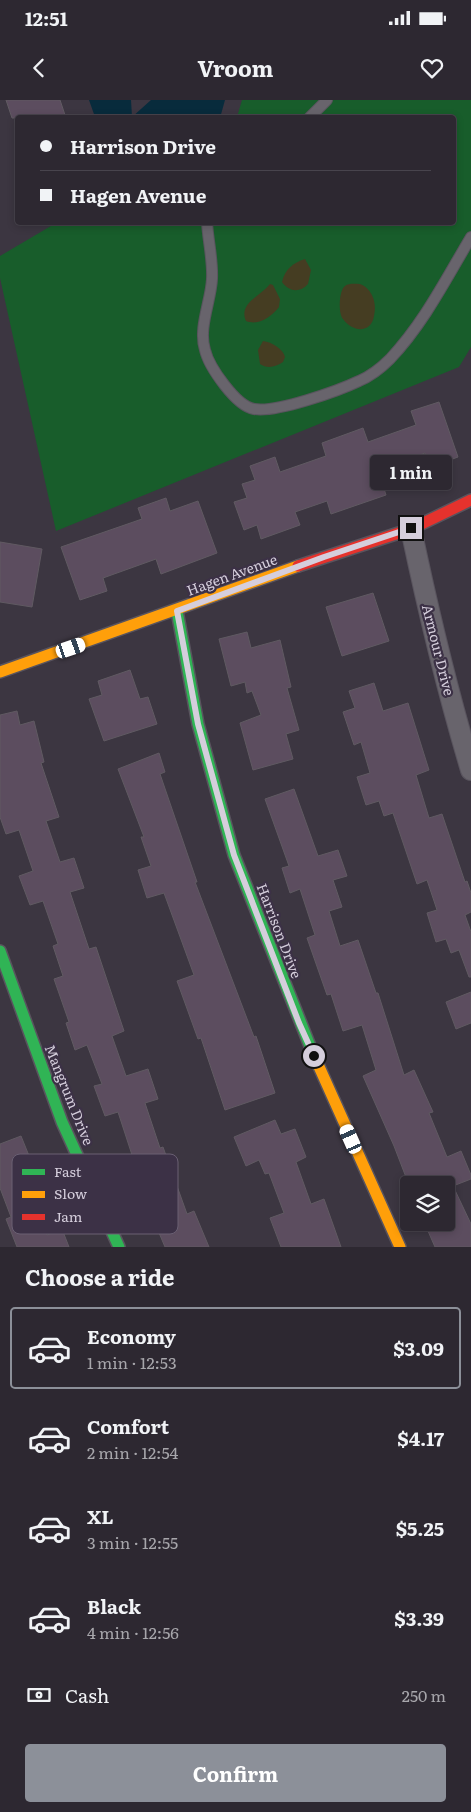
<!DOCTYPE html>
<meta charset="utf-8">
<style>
body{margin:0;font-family:Literata,serif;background:#353039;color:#f1f3f6;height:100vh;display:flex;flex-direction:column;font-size:19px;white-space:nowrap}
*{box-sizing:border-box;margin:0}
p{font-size:16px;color:#a7a6ab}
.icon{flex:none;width:28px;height:28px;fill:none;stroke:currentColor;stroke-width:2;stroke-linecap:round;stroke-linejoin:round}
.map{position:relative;height:1147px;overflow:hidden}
.panel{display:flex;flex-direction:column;background:#2d2831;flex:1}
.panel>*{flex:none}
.guide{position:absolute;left:15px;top:15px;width:441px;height:110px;border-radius:5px;box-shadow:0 2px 8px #0003,0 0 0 1px #48444d;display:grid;align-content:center;height:110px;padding:0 25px;background:#2d2831}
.buttons{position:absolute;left:400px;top:1076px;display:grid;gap:10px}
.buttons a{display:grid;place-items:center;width:55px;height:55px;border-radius:5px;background:#2d2831;box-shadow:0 2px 8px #0003,0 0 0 1px #48444d;font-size:25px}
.end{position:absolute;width:22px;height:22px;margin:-11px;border:6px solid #d5cedc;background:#111;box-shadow:0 0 0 2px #111}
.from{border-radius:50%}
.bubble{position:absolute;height:35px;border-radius:5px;background:#2d2831;box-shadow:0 2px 8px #0003,0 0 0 1px #48444d;font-size:16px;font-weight:700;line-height:35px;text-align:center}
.car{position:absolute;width:15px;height:30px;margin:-15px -8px;border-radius:6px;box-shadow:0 0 4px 1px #0007;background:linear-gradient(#fff 24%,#345 0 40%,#fff 0 76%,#345 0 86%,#fff 0)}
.guide b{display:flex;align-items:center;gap:18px;height:48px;font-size:19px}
.guide b+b{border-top:1px solid #48444d}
.guide i{width:12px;height:12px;background:#f1f3f6}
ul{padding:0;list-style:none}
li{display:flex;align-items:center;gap:15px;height:82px;margin:0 10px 8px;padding:0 15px;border:2px solid transparent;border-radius:5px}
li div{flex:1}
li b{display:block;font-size:19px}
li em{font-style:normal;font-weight:700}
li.active{border-color:#8c9099}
li>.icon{width:45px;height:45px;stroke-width:1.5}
h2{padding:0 25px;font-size:22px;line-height:60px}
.pay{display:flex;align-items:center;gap:12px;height:55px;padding:0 25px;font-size:19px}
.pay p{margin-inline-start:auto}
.primary-button{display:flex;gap:10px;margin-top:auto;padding:10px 25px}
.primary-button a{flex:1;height:58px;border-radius:5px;background:#8c9099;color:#fff;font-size:20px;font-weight:700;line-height:58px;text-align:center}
.status{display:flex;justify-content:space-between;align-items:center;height:35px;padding:0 25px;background:#2d2831;direction:ltr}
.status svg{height:14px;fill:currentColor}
header{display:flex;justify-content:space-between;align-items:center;height:65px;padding:0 25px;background:#2d2831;font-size:22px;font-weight:700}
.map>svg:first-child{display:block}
.green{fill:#185d2b}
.sand{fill:#453d22}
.water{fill:#082b3c}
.building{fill:#5c4d5f;stroke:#605a62}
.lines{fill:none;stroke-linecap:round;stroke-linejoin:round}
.lane-casing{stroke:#59545e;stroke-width:12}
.street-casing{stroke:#59545e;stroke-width:22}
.fast-casing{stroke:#59545e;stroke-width:14}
.slow-casing{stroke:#59545e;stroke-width:14}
.jam-casing{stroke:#59545e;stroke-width:14}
.lane{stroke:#68646c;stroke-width:10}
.street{stroke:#68646c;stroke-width:20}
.fast{stroke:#30b455;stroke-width:11}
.slow{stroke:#ff9f0a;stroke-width:11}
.jam{stroke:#e5322d;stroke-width:11}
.route{stroke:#d5cedc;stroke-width:6}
.labels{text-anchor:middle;stroke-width:4.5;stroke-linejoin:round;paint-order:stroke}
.street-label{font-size:14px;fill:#d5cedc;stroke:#3c3146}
.key{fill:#3c3146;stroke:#6a6073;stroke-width:1}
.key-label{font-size:14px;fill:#d5cedc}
</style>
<div class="status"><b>12:51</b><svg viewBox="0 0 49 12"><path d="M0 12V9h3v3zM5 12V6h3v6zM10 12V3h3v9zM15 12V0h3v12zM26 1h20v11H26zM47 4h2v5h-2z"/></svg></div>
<header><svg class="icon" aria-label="back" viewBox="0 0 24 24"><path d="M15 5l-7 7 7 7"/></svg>Vroom<svg class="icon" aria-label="heart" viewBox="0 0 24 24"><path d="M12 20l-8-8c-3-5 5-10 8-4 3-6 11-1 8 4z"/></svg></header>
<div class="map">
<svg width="471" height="1147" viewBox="0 0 471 1147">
<rect width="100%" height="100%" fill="#3c3641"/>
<polygon class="green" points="242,0 471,0 471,247 459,267 56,431 0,178 0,156 56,123 454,122 454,18 237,17"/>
<g class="sand">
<path d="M305,159l6,11 -3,14c-8,9 -19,8 -26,-2 3,-13 11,-19 23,-23z"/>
<path d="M270,184l3,1 7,14 -1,8c-8,10 -20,19 -33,14 -8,-18 15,-25 24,-37z"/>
<path d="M360,184c13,5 17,20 14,32 -3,18 -22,16 -31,3 -5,-6 -4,-29 2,-33 4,-3 10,-2 15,-2z"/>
<path d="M263,241c9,1 20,8 22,16l-2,5c-7,5 -16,7 -23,2l-2,-14z"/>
</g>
<polygon class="water" points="89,0 131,0 132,17 151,0 225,0 220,18 95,17"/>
<g class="building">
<polygon points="6,0 60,0 66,18 12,18"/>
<polygon points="439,302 458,357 431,367 425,353 378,370 386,395 331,414 327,401 295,412 300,425 261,439 257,425 244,430 234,402 247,398 242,384 255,380 250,366 275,357 280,372 326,356 322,343 363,328 368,342 416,325 411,311"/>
<polygon points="166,398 170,411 198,401 217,453 161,474 156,459 103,478 107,491 80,500 61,447 142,419 138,408"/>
<polygon points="0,442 42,449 32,507 0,502"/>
<polygon points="373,493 389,541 342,556 326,507"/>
<polygon points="247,532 251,548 280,540 291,587 287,588 299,630 286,634 293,659 253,670 240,623 261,615 252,591 247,593 245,582 231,586 219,539"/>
<polygon points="130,570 140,599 148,597 157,624 104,641 89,599 102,595 98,581"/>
<polygon points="374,583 383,611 408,603 429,670 416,675 429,718 442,714 465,782 467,781 471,793 471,812 465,815 471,832 471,877 469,877 459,850 451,853 446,839 436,842 427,813 437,810 427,780 417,784 393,713 384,716 379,701 366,705 357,677 370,673 361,642 354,645 343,612 355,608 349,591"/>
<polygon points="17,611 20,625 34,621 44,662 41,663 59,717 46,721 60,762 74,758 84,788 70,792 89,849 96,847 124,931 112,936 126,976 148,969 158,999 145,1003 160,1048 163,1047 187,1114 194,1111 209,1147 165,1147 149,1109 144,1110 126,1060 133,1058 118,1012 105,1016 94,986 102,984 87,945 75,950 66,923 69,922 54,879 63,876 53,846 58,844 43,801 30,805 19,776 33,771 19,730 6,734 0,717 0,615"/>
<polygon points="159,653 165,672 160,674 197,782 195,782 254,937 256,936 275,993 225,1010 201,938 198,939 177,881 194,875 164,793 147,798 138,770 151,766 141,737 144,737 118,669"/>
<polygon points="294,689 318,756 338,750 347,776 333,780 342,807 329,811 340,846 358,840 376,893 378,893 404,975 414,970 433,1012 429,1013 447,1057 461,1051 471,1075 471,1079 453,1086 471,1124 471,1147 435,1147 424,1122 446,1122 446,1085 409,1085 394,1046 363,976 376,970 362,925 343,931 331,894 327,895 307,838 315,835 300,789 290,793 282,768 289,766 265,699"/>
<polygon points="471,892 471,923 456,929 446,902"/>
<polygon points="275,1020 281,1034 295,1029 306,1057 296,1062 311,1104 324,1099 341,1147 281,1147 270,1118 284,1113 269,1073 265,1074 259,1060 246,1066 234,1037"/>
<polygon points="21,1036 42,1088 30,1093 47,1135 62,1129 69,1147 17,1147 6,1119 11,1117 0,1088 0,1044"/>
</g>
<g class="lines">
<g class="lane-casing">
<g id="lane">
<polyline points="309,18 327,0"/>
<path d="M207,122c1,19 6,38 5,57 -1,22 -14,49 -7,71 4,17 31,56 49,59 22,4 84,-18 105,-28 12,-5 22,-13 31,-22 34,-36 56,-80 81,-122"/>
</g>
</g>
<g class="street-casing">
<path id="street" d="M411,429c17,81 36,161 60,241"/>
</g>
<g class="fast-casing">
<g id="fast">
<polyline points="177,511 198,624 234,755 312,951"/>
<polyline points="0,851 62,1022 119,1147"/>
</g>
</g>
<g class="slow-casing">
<g id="slow">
<polyline points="0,572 298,466"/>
<polyline points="312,951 400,1147"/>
</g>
</g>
<g class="jam-casing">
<polyline id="jam" points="298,466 411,429 471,400"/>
</g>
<use href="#lane" class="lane"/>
<use href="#street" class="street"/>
<use href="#fast" class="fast"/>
<use href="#slow" class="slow"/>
<use href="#jam" class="jam"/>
</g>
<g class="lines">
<polyline class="route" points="314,956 299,923 234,755 198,624 177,511 324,457 411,428"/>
</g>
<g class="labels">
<g class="street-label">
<text transform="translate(232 475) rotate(-20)" y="5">Hagen Avenue</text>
<text transform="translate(438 550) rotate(76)" y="5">Armour Drive</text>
<text transform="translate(279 831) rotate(69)" y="5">Harrison Drive</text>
<text transform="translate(69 995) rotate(68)" y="5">Mangrum Drive</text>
</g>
</g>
<rect x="12" y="1054" width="166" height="80" rx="8" class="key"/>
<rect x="22" y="1069" width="23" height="6" fill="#30b455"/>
<rect x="22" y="1091" width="23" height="7" fill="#ff9f0a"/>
<rect x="22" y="1114" width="23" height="6" fill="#e5322d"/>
<g class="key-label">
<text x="54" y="1077">Fast</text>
<text x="54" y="1099">Slow</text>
<text x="54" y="1122">Jam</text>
</g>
</svg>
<div class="buttons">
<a><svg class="icon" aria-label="layers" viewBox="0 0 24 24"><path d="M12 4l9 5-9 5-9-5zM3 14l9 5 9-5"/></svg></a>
</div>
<i class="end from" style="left:314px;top:956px"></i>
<i class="end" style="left:411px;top:428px"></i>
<div class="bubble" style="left:370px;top:355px;width:82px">1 min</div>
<i class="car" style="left:71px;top:548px;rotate:71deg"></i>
<i class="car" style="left:351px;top:1039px;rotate:336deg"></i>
<div class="guide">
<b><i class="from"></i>Harrison Drive</b>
<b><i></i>Hagen Avenue</b>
</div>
</div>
<section class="panel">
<h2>Choose a ride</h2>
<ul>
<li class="active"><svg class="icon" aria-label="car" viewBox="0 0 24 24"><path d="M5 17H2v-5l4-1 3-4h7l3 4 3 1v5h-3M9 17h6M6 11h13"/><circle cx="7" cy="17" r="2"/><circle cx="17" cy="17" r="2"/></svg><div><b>Economy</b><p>1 min · 12:53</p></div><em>$3.09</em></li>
<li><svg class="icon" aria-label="car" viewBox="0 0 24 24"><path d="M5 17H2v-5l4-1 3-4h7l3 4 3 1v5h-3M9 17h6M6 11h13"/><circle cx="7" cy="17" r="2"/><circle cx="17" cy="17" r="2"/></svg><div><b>Comfort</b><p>2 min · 12:54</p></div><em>$4.17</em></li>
<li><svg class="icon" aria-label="car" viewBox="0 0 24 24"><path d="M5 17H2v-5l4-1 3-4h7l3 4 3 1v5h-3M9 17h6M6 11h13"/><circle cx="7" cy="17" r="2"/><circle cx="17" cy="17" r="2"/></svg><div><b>XL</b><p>3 min · 12:55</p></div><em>$5.25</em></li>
<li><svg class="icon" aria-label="car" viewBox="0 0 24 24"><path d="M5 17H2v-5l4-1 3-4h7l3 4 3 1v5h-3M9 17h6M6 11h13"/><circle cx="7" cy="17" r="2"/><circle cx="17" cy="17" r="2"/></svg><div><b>Black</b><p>4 min · 12:56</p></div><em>$3.39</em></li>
</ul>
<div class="pay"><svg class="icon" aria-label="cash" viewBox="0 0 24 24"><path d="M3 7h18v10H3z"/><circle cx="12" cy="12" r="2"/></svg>Cash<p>250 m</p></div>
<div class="primary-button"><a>Confirm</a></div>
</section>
